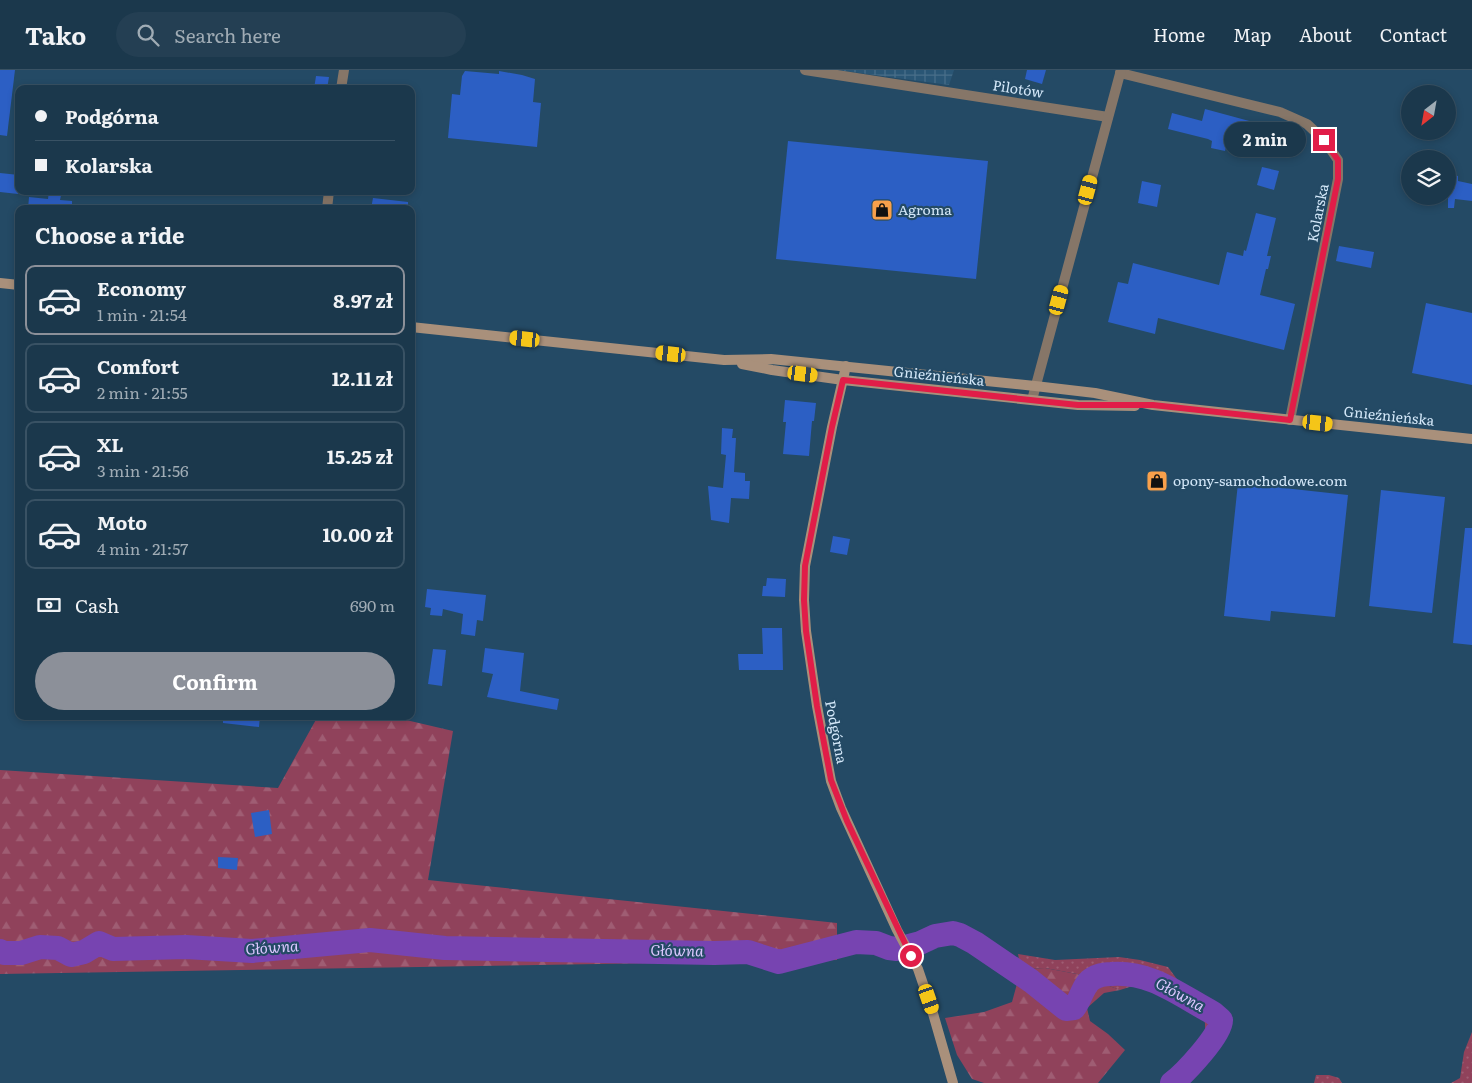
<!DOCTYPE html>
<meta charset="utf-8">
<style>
body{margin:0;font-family:Literata,serif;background:#243f53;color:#f1f3f6;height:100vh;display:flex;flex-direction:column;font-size:19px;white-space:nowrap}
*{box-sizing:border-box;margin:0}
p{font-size:16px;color:#a0acb5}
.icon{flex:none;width:28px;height:28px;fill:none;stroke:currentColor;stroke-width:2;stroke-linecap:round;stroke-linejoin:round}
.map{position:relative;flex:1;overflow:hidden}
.sheet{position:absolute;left:15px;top:135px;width:400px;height:515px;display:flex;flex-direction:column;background:#1b384c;border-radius:10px;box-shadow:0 2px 8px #0003,0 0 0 1px #395264}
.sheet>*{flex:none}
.guide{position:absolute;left:15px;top:15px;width:400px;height:110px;border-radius:10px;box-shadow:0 2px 8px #0003,0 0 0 1px #395264;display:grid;align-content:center;height:110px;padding:0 20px;background:#1b384c}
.needle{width:32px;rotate:211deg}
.buttons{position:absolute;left:1401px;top:15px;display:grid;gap:10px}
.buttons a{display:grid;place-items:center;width:55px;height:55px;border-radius:50%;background:#1b384c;box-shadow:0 2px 8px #0003,0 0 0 1px #395264;font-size:25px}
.end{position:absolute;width:22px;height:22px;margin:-11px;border:6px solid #e11d48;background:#fff;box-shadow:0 0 0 2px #fff}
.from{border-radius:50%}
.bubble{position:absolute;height:35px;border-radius:18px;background:#1b384c;box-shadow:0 2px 8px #0003,0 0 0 1px #395264;font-size:16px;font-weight:700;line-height:35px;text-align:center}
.car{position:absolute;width:15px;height:30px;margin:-15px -8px;border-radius:6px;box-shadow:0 0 4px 1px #0007;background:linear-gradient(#f5c518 24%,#345 0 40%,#f5c518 0 76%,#345 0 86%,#f5c518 0)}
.guide b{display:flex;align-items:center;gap:18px;height:48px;font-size:19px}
.guide b+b{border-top:1px solid #395264}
.guide i{width:12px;height:12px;background:#f1f3f6}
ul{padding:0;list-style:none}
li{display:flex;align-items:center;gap:15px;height:70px;margin:0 10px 8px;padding:0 10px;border:2px solid #395264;border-radius:10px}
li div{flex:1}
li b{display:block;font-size:19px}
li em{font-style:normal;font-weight:700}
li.active{border-color:#8c9099}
li>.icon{width:45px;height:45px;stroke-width:1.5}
h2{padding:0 20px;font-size:22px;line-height:60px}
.pay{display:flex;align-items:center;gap:12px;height:55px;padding:0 20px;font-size:19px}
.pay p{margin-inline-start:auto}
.primary-button{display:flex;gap:10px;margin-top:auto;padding:10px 20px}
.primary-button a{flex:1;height:58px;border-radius:30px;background:#8c9099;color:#fff;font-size:20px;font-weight:700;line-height:58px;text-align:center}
header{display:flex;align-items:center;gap:30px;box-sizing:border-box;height:70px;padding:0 25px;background:#1b384c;border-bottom:1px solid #395264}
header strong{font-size:24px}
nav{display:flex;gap:28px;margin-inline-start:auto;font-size:18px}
.search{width:350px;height:45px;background:#243f53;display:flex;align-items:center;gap:12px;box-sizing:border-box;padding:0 18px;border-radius:28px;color:#a0acb5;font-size:19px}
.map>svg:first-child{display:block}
.industrial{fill:url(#industrial-grid)}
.grass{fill:url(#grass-dots)}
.forest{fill:url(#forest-firs)}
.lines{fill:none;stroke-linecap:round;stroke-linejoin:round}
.river{stroke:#7744b1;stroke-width:24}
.building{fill:#2c5fc4}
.street{stroke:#867668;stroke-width:10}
.secondary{stroke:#a9907b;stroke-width:10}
.route{stroke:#e11d48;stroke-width:6}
.labels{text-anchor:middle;stroke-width:4.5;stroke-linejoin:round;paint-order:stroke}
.street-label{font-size:14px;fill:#d4e8f9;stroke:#244a65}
.poi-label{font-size:14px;fill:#d4e8f9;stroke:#244a65;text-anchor:start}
.water-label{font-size:15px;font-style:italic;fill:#dcc7ff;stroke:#244a65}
</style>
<header>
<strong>Tako</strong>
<div class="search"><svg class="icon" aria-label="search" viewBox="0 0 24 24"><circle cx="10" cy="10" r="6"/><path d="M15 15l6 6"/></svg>Search here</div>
<nav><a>Home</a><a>Map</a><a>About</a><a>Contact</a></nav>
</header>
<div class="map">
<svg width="1472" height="1013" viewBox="0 0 1472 1013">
<defs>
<pattern id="industrial-grid" width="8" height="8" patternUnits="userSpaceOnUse" patternTransform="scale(1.25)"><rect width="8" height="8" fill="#2a5675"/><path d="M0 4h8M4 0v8" fill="none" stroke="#486e89"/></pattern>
<pattern id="grass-dots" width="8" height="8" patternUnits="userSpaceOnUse" patternTransform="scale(1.25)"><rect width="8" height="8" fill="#90425b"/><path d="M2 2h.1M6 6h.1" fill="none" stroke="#9f5d73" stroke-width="1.8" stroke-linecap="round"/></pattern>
<pattern id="forest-firs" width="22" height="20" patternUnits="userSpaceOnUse" patternTransform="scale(1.25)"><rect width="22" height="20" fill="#90425b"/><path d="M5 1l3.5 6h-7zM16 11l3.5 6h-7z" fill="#9f5d73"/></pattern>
</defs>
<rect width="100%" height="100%" fill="#244a65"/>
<polygon class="industrial" points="837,0 954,0 949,15"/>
<g class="grass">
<polygon points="1018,884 1055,890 1119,887 1140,890 1168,897 1182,916 1227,946 1228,959 1204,992 1184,1013 1164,1013 1176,1002 1205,963 1205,953 1199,943 1177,928 1152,914 1139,914 1120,920 1077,904 1045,898 1021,899"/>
<polygon points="1472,962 1472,1013 1451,1013 1460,1008 1464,982"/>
<polygon points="1316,1005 1329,1005 1339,1008 1342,1013 1314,1013"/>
</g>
<g class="forest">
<polygon points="318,646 389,646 453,661 428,810 837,853 837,890 0,904 0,700 278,718"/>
<polygon points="1045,898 1077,904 1120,920 1104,923 1087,938 1090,951 1108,964 1125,980 1098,1013 984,1013 972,1009 957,985 945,948 984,942 1012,932 1021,899"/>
</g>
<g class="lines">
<path class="river" d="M0,881l4,2h17l19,-6 18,1 13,7 13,-3 15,-9 14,6 73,-2 66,4 118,-11 75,8 269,5 34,-1 31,10 77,-20 20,1 13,5 8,1 23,-6 15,-7 18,-3 7,2 15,8 56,38 35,28 8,-1c7,-9 9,-23 18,-29 6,-4 12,-5 19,-5 40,-3 68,21 102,39l8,7c1,14 -37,54 -49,63"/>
</g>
<g class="building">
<polygon points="0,0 15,0 7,66 0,65"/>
<polygon points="1027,0 1046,0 1042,14 1025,9"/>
<polygon points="465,1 499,4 499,1 522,5 535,9 533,32 541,33 537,77 448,68 452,24 460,25 462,6"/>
<polygon points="316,6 329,7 327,19 314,19"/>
<polygon points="1205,39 1253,52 1252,55 1266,59 1262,75 1229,67 1225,81 1211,78 1212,71 1208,69 1168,59 1172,43 1202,51"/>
<polygon points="788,71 988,91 976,209 776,189"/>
<polygon points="1262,97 1279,101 1274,120 1257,115"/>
<polygon points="0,103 19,105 18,124 0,122"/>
<polygon points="1448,104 1458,106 1458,111 1472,114 1472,131 1455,129 1454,138 1448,138"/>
<polygon points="1142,111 1161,115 1157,137 1138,133"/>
<polygon points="49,121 62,121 60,130 72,131 72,139 28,139 29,127 48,129"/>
<polygon points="373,128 408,132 408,139 371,139"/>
<polygon points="1256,143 1276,148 1267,186 1271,186 1268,199 1266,199 1260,225 1295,234 1284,280 1158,248 1155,264 1108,252 1118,212 1128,214 1133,193 1219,215 1227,182 1243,186 1244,180 1246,181"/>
<polygon points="1339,176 1374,182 1371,198 1336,191"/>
<polygon points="1426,233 1472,243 1472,315 1412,303"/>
<polygon points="785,330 816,333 814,351 812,351 809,386 783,384 786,352 783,352"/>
<polygon points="722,358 733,359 732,368 736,368 734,402 745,403 745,411 750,411 749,429 731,428 729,453 711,450 708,416 723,418 726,385 721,384"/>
<polygon points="1238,413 1348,425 1335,547 1271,541 1270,551 1224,546"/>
<polygon points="1381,420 1445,427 1432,543 1369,536"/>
<polygon points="1465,458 1472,458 1472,575 1453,573"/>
<polygon points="833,466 850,469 847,485 830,482"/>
<polygon points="767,508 786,509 785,527 762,526 763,516 766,516"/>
<polygon points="427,519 486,525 483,551 477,550 475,566 461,564 463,544 443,539 442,546 430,545 431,538 425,537"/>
<polygon points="762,558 782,558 783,600 739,600 738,584 763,584"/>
<polygon points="485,578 524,583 520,621 559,629 557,640 487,627 493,604 482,602"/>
<polygon points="433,579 446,580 442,616 428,614"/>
<polygon points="223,646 260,646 259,657 223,653"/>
<polygon points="269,740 272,764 255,767 251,743"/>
<polygon points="218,787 238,788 237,800 218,798"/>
</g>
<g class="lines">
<g class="street">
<polyline points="805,0 1108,47"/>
<polyline points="1120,3 1280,42 1307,54 1324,70 1338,90 1338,109 1290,350"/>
<polyline points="341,19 344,0"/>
<polyline points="327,139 329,121"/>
<polyline points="1032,330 1121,0"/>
</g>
<g class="secondary">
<polyline points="0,213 19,215"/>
<polyline points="411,257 724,290 771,289 1035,316 1095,323 1153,335 1472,369"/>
<polyline points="742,294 772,300 843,310 938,320 1078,335 1135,336"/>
<polyline points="846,296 832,357 805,496 804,530 806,561 817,636 831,711 841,738 897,860 918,899 932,940 953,1013"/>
</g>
</g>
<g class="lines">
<polyline class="route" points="911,886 847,751 831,710 817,636 806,561 804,530 805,496 832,357 843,310 1078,335 1153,335 1290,350 1338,109 1338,90 1324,70"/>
</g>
<defs>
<g id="shop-square" transform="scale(1.125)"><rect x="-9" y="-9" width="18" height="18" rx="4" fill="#f8a04b" stroke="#244a65"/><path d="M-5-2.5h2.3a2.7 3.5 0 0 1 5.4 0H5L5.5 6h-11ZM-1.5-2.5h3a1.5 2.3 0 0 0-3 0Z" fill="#111"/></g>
</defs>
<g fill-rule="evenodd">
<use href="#shop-square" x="882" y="140"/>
<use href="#shop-square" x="1157" y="411"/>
</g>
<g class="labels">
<g class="street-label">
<text transform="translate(1018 19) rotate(9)" y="5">Pilotów</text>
<text transform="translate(1318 143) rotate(-79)" y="5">Kolarska</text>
<text transform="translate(939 306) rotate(6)" y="5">Gnieźnieńska</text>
<text transform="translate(1389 346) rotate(6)" y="5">Gnieźnieńska</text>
<text transform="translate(836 662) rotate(79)" y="5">Podgórna</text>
</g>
<g class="poi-label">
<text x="898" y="145">Agroma</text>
<text x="1173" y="416">opony-samochodowe.com</text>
</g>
<g class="water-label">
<text transform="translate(272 878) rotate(-4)" y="5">Główna</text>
<text transform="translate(677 881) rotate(1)" y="5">Główna</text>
<text transform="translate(1180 925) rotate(29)" y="5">Główna</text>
</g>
</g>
</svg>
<div class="buttons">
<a><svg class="needle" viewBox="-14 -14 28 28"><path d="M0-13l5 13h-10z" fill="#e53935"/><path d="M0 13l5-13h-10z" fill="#a0acb5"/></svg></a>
<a><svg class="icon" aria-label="layers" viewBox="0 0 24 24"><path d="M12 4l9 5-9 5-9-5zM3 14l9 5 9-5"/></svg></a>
</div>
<i class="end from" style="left:911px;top:886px"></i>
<i class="end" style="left:1324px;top:70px"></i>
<div class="bubble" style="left:1224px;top:52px;width:82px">2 min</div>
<i class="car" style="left:1088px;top:120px;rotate:15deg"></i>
<i class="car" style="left:1059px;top:230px;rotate:15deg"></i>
<i class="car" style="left:525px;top:269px;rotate:276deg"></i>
<i class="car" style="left:671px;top:284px;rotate:276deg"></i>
<i class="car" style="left:803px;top:304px;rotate:97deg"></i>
<i class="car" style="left:1318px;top:353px;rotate:96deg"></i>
<i class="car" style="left:929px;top:929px;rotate:161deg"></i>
<div class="guide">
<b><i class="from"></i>Podgórna</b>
<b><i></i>Kolarska</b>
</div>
<section class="sheet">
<h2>Choose a ride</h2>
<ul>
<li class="active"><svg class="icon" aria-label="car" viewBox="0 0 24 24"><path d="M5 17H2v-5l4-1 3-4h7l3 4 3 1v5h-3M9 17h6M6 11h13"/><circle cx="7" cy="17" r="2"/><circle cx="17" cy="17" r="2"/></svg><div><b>Economy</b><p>1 min · 21:54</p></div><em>8.97 zł</em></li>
<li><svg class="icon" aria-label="car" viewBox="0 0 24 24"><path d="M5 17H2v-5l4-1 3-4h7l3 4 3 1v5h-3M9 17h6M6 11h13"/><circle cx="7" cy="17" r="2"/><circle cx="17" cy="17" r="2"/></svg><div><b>Comfort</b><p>2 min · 21:55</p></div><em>12.11 zł</em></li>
<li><svg class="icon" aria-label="car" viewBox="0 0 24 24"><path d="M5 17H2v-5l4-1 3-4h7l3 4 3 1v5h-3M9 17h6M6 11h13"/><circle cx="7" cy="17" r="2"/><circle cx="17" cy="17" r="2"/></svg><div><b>XL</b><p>3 min · 21:56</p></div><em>15.25 zł</em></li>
<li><svg class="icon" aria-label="car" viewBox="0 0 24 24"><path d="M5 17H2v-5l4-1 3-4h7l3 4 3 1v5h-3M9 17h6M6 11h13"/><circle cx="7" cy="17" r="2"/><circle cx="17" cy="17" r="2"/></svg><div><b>Moto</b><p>4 min · 21:57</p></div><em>10.00 zł</em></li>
</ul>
<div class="pay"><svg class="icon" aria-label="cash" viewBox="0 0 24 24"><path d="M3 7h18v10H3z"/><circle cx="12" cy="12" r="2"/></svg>Cash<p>690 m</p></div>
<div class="primary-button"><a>Confirm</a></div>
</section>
</div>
